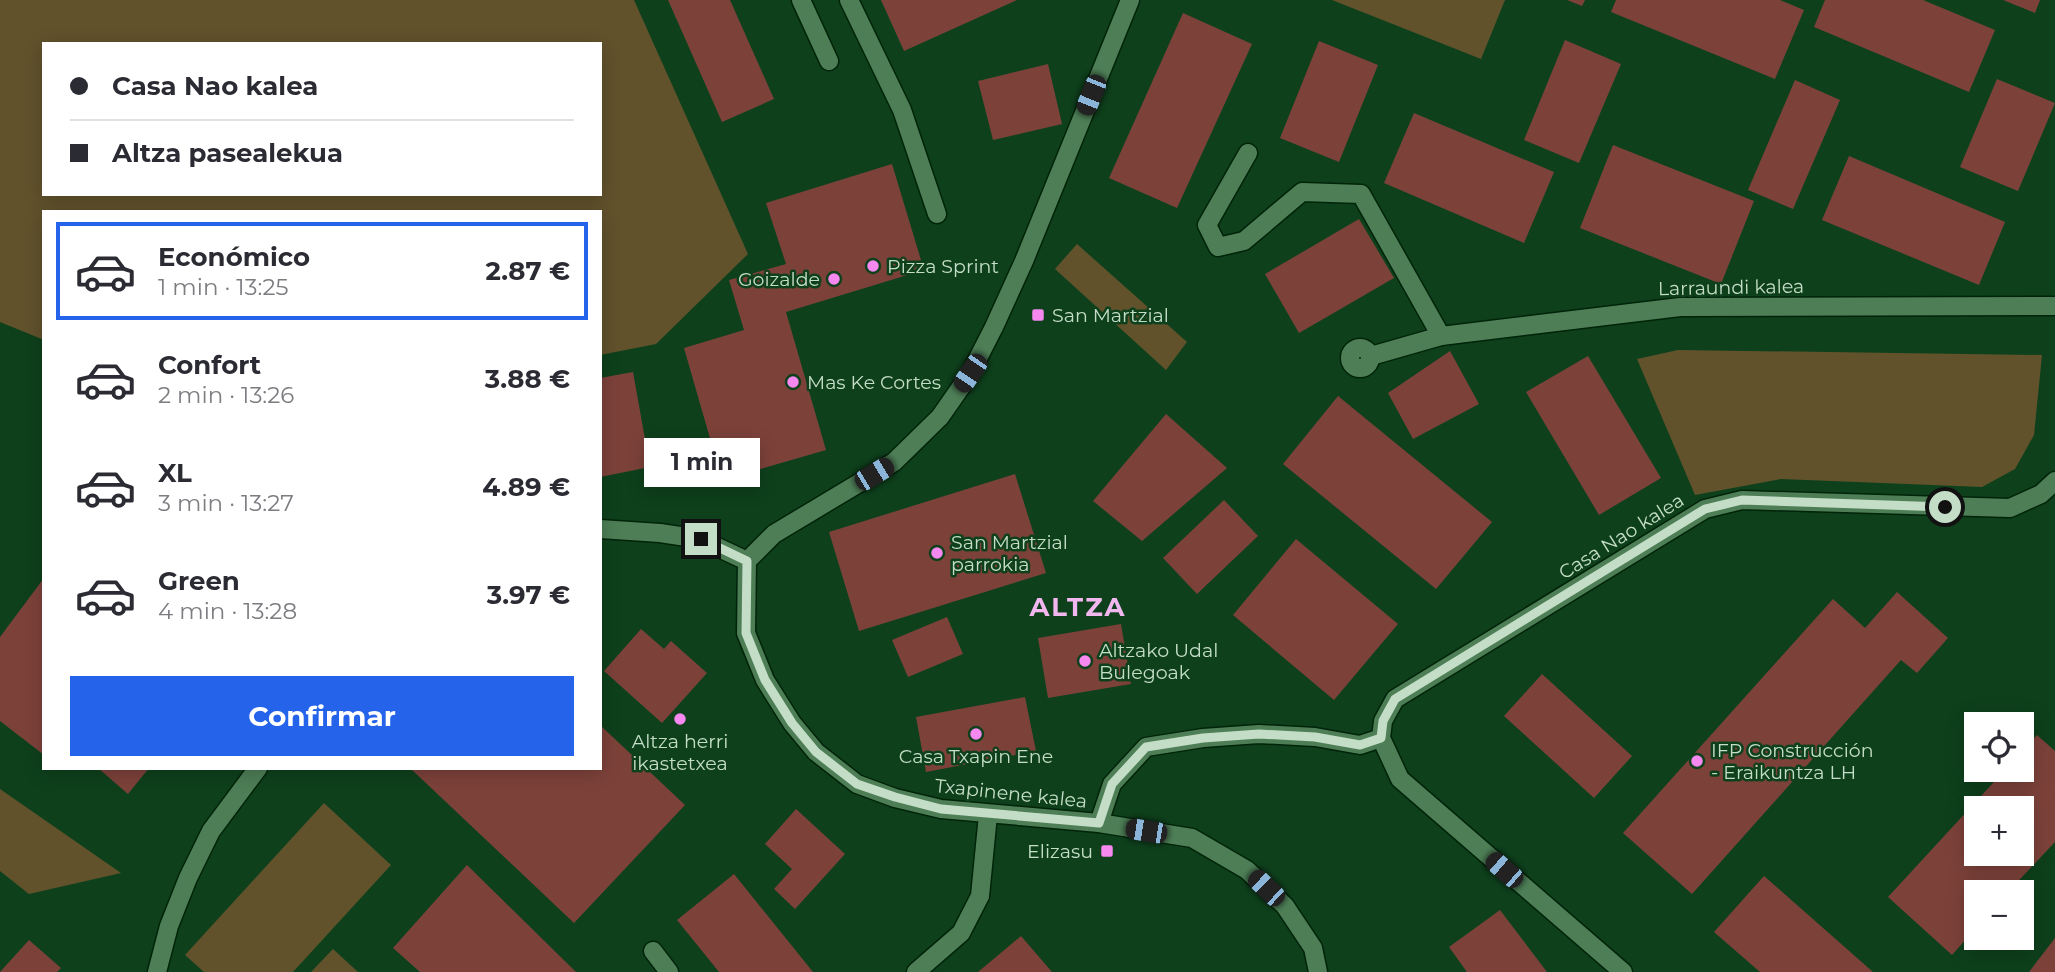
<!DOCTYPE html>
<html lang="es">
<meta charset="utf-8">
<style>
body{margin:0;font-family:Montserrat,sans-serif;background:#f2f2f3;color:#2b2b33;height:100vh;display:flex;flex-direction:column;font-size:26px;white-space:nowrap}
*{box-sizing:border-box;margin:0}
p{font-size:23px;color:#7c7c81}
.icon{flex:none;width:38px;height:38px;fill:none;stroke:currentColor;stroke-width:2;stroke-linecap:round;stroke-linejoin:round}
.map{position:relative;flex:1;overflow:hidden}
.side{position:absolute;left:42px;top:210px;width:560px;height:560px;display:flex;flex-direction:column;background:#fff;border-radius:0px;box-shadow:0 4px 18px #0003}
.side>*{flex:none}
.banner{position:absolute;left:42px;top:42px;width:560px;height:154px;border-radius:0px;box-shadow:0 4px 18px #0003;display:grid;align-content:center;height:154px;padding:0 28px;background:#fff}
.controls{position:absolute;left:1964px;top:712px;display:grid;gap:14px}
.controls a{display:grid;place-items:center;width:70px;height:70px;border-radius:0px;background:#fff;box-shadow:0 4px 18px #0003;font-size:35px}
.end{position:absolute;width:32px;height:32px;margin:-16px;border:9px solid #c4ddc7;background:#111;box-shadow:0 0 0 4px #111}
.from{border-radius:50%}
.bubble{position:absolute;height:49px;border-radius:0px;background:#fff;box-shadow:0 4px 18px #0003;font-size:23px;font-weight:700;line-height:49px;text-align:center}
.car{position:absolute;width:21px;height:42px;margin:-21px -10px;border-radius:9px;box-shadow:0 0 5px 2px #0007;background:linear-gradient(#222 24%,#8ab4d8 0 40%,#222 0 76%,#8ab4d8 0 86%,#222 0)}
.banner b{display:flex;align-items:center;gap:24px;height:66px;font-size:26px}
.banner b+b{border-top:2px solid #e1e1e2}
.banner i{width:18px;height:18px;background:#2b2b33}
ul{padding:12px 0 0;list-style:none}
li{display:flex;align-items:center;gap:21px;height:98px;margin:0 14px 10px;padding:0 14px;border:4px solid transparent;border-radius:0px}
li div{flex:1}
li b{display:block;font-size:26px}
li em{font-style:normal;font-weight:700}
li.current{border-color:#2563eb}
li>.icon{width:63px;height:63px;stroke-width:1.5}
.primary-button{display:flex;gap:14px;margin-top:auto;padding:14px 28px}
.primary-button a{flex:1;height:80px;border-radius:0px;background:#2563eb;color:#fff;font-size:28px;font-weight:700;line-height:80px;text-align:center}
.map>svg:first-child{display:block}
.green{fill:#61522c;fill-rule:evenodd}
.building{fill:#7c423a;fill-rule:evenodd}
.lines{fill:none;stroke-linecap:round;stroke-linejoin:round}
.minor-casing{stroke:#002409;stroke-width:21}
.minor{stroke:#4d7e56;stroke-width:18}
.route{stroke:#c4ddc7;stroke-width:9}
.poi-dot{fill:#f589ef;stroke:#0e401c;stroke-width:2.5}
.labels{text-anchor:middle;stroke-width:5;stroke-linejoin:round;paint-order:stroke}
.poi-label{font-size:19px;fill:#c4ddc7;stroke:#0e401c;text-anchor:start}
.street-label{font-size:19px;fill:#c4ddc7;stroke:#0e401c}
.district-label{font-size:26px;font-weight:bold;letter-spacing:2px;fill:#f3b7ef;stroke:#0e401c}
</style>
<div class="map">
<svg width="2055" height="972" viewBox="0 0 2055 972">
<rect width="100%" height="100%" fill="#0e401c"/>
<g class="green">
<path d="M0,0h634l114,254 -92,90 -56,11v-143h-556v128l-44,-18zM44,44h556v150h-556z"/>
<polygon points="1332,0 1505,0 1481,59"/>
<polygon points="1077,244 1187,342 1166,370 1055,269"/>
<polygon points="1678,350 2042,355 2034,435 2015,469 1982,487 1781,479 1695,495 1637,359"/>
<polygon points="0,789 121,873 29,894 0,871"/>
<polygon points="324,803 391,865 293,972 204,972 185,955"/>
<polygon points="333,949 358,972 311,972"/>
</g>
<g class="building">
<polygon points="668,0 730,0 774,99 722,122"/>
<polygon points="881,0 1017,0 904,51"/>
<polygon points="1567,0 1585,0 1582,6"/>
<polygon points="1616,0 1780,0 1804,10 1775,79 1611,12"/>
<polygon points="1825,0 1923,0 1995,30 1969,92 1814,27"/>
<polygon points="2003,0 2040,0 2035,13"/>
<polygon points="1183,13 1252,44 1177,208 1109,178"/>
<polygon points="1565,40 1621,64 1579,163 1524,140"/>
<polygon points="1319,41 1378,65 1339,162 1280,138"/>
<polygon points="1048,64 1062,124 993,140 978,81"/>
<polygon points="1997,79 2055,103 2018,191 1960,167"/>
<polygon points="1795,80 1840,100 1793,209 1748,190"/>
<polygon points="1414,113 1554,172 1524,243 1384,183"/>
<polygon points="1613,145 1754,201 1721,284 1580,228"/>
<polygon points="1849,156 2005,222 1979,285 1822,220"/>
<polygon points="892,164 924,270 786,312 826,450 722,480 684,348 744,330 729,280 786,264 766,203"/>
<polygon points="1359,219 1394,278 1299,333 1265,274"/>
<polygon points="1450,351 1479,404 1413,439 1388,393"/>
<polygon points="1588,356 1661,478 1599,515 1526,392"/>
<polygon points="633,372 650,467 600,477 600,378"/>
<polygon points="1338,396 1492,522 1436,589 1283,464"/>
<polygon points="1166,414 1227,468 1142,541 1093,501"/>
<polygon points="1015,474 1046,573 859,631 829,532"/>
<polygon points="1224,500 1258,536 1197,594 1163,558"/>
<polygon points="1296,539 1398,624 1334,700 1233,615"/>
<polygon points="44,578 44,755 0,721 0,637"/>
<polygon points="1897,592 1948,638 1917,673 1901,660 1692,894 1623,833 1833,599 1865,628"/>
<polygon points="947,617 963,654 908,677 892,640"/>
<polygon points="1121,624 1131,684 1048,698 1038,638"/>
<polygon points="641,629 664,649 671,641 707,673 662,723 604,671"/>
<polygon points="1542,674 1632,756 1594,798 1504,716"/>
<polygon points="1025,697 1036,751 926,772 916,717"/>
<polygon points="600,725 685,805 574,923 410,768 600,768"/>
<path d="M2037,735l18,16v91l-47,50h-32v36l-24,27 -64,-58 117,-127h16v-18zM1976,808h45v46h-45z"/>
<polygon points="98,768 149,768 128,794"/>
<polygon points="796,809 845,854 795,909 774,889 792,869 765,844"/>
<polygon points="467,865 576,972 420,972 393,948"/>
<polygon points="734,874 813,972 719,972 677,920"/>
<polygon points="1764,876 1873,972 1760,972 1714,932"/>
<polygon points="1500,910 1547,972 1467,972 1449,947"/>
<polygon points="1021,936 1052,972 978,972"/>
<polygon points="2055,938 2055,972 2029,972"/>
<polygon points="29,940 61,968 57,972 0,972"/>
</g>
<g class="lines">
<g class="minor-casing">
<g id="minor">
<polyline points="801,0 829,61"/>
<polyline points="849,0 902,110 937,214"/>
<polyline points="1248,153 1207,225 1218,247 1244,241 1302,192 1361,194 1441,336"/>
<circle cx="1360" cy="358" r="10"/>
<polyline points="1371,356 1441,336 1680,307 2055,306"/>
<polyline points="600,529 660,533 700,539 747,561"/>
<polyline points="747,561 746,633 765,680 792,723 816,752 857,784 895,798 941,809 1099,823 1192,838 1247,870 1285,906 1313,948 1318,972"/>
<polyline points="747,561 774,534 894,462 940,417 970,374 994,327 1024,261 1130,0"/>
<polyline points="1099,823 1112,784 1146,747 1203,738 1259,734 1315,737 1360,745 1381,738"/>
<polyline points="653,951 669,972"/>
<polyline points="157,972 169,926 188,878 211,831 258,768"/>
<polyline points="916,972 961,933 980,896 988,815"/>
<polyline points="1623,972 1400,779 1381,738 1383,721 1395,699 1705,509 1742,500 2010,508 2041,494 2055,481"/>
</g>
</g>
<use href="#minor" class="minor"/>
</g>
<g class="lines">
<polyline class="route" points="701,539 747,561 746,633 765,680 792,723 816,752 857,784 895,797 941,809 1099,823 1112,784 1146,747 1203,738 1259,734 1315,737 1360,745 1381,738 1383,721 1395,699 1705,509 1742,500 1945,507"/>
</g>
<g class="poi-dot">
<circle cx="873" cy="266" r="7"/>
<circle cx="834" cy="279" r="7"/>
<rect x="1031" y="308" width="14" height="14" rx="3.5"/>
<circle cx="793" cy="382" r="7"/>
<circle cx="937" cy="553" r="7"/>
<circle cx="1085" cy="661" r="7"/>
<circle cx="680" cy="719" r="7"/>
<circle cx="976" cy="734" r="7"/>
<circle cx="1697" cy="761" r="7"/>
<rect x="1100" y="844" width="14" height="14" rx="3.5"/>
</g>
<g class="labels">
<g class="poi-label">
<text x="887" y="273">Pizza Sprint</text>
<text x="820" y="286" text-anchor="end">Goizalde</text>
<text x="1052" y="322">San Martzial</text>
<text x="807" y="389">Mas Ke Cortes</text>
<text x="951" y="549">San Martzial<tspan x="951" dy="22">parrokia</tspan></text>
<text x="1099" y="657">Altzako Udal<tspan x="1099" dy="22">Bulegoak</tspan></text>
<text x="680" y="748" text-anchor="middle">Altza herri<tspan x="680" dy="22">ikastetxea</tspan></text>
<text x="1711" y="757">IFP Construcción<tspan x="1711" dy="22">- Eraikuntza LH</tspan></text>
<text x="976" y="763" text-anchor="middle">Casa Txapin Ene</text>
<text x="1093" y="858" text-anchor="end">Elizasu</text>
</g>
<g class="street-label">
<text transform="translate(1731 287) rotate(-1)" y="7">Larraundi kalea</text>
<text transform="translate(1621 536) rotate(-32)" y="7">Casa Nao kalea</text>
<text transform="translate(1011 793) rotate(6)" y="7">Txapinene kalea</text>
</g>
<g class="district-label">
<text x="1078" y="616">ALTZA</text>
</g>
</g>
</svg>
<div class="controls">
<a><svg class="icon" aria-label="locate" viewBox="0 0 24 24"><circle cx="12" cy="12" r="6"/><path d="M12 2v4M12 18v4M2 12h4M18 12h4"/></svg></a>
<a>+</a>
<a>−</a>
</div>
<i class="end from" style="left:1945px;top:507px"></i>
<i class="end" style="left:701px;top:539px"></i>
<div class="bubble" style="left:644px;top:438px;width:116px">1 min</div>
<i class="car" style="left:1091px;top:95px;rotate:202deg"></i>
<i class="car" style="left:970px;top:373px;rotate:214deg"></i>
<i class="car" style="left:874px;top:474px;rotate:59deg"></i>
<i class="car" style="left:1146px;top:831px;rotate:279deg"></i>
<i class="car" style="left:1504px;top:870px;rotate:311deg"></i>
<i class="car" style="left:1266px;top:888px;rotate:314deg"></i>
<div class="banner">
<b><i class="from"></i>Casa Nao kalea</b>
<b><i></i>Altza pasealekua</b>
</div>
<section class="side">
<ul>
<li class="current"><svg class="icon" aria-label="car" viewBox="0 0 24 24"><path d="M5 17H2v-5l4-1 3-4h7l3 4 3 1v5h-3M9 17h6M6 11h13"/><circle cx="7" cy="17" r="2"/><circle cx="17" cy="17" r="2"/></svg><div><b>Económico</b><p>1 min · 13:25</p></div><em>2.87 €</em></li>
<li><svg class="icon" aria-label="car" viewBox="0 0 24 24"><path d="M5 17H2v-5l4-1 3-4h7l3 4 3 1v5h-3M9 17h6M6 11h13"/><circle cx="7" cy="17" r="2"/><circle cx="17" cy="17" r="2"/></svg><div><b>Confort</b><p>2 min · 13:26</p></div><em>3.88 €</em></li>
<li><svg class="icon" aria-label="car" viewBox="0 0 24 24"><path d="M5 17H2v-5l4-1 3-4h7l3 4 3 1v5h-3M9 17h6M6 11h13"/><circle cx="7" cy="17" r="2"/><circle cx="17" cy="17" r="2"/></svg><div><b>XL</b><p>3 min · 13:27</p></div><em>4.89 €</em></li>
<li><svg class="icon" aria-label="car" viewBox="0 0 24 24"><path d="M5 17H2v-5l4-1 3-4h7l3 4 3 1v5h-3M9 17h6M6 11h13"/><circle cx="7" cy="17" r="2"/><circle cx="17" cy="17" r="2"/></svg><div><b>Green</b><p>4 min · 13:28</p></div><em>3.97 €</em></li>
</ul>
<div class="primary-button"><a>Confirmar</a></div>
</section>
</div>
